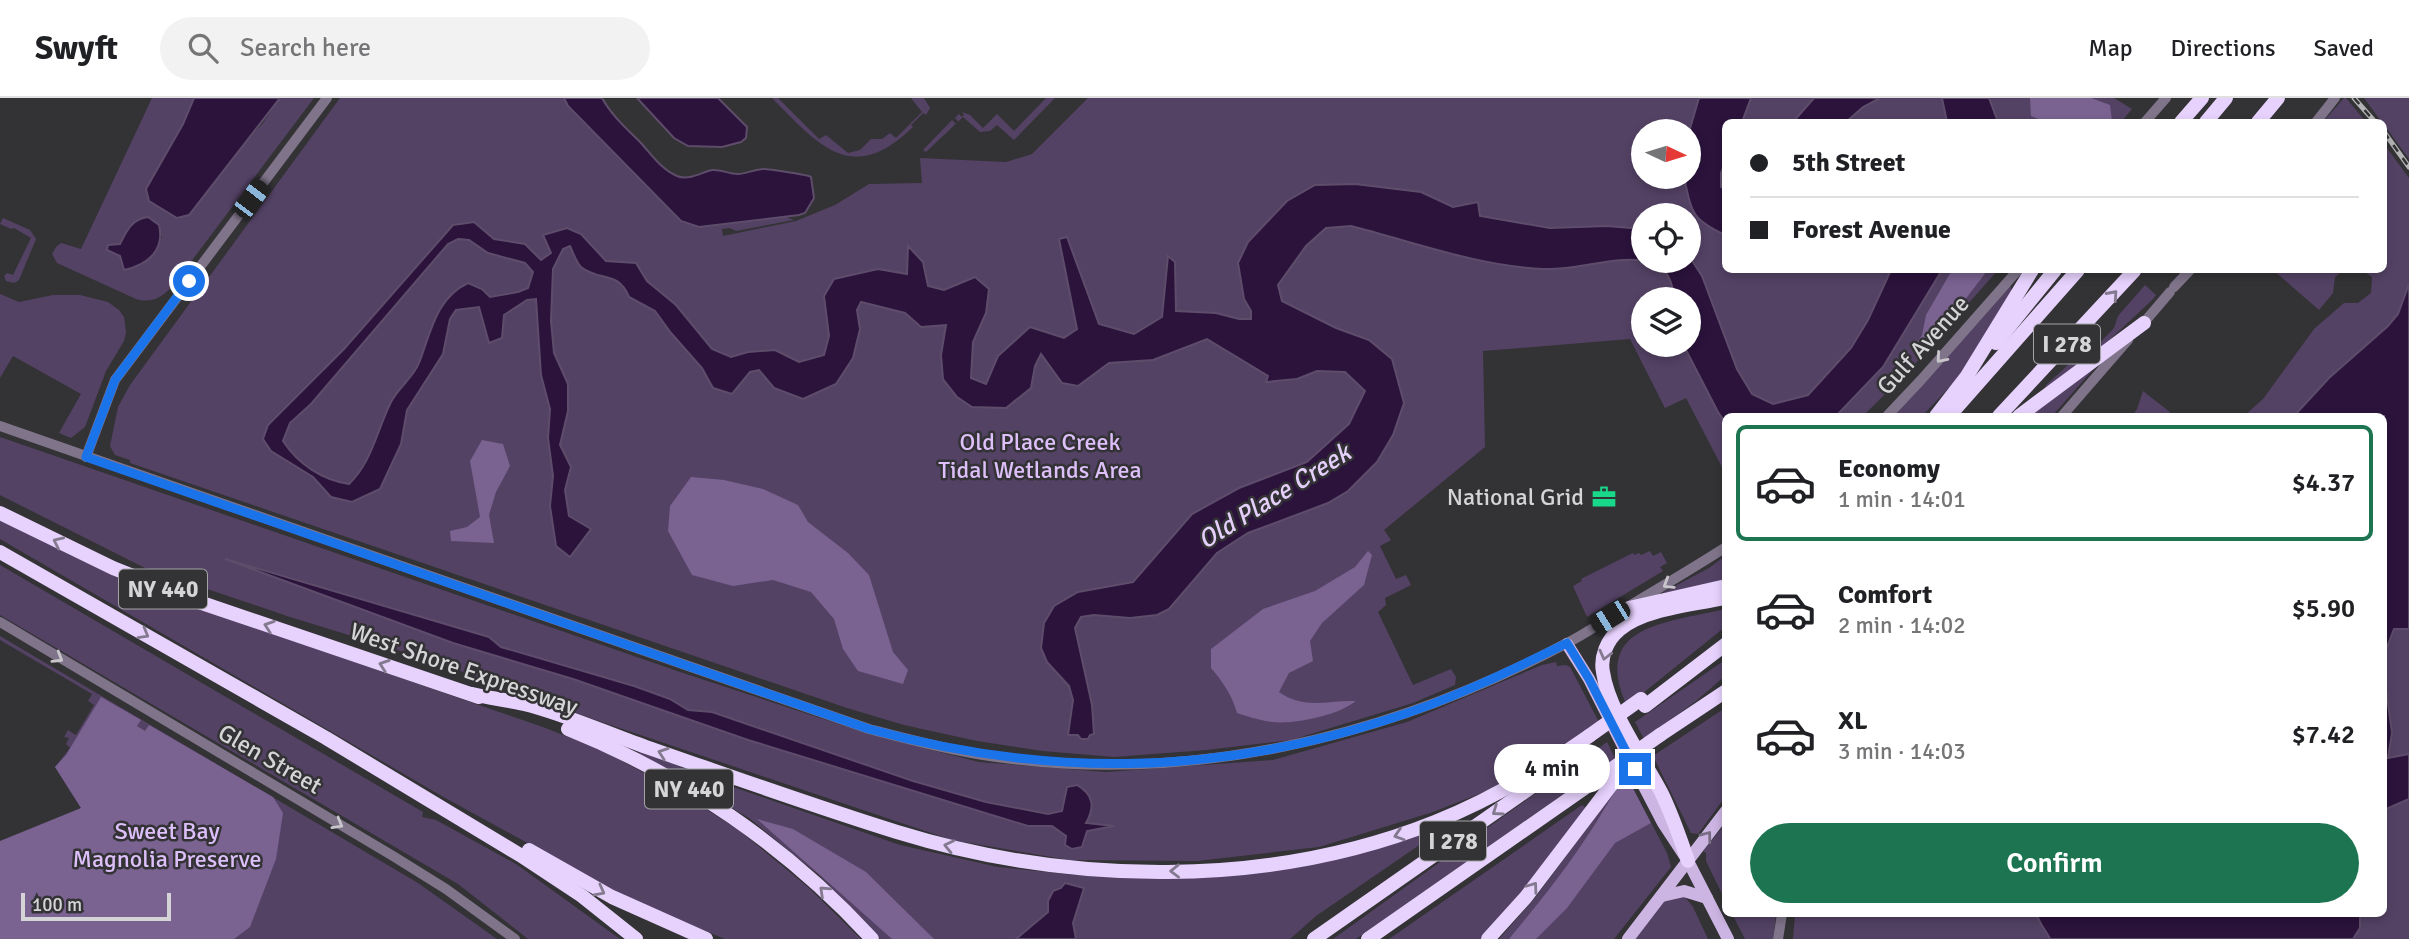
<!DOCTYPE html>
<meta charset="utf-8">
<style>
body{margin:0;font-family:Signika,sans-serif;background:#f2f2f2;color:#202124;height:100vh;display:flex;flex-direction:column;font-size:26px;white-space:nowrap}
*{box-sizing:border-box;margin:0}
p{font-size:23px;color:#757577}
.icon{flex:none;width:38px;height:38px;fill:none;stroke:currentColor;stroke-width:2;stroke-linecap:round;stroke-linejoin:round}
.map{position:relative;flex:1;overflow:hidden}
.drawer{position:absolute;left:1722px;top:315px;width:665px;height:504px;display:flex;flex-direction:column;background:#fff;border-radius:10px;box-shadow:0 4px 10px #0003}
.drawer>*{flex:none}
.top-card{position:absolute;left:1722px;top:21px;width:665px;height:154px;border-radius:10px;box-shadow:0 4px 10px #0003;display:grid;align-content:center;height:154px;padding:0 28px;background:#fff}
.needle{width:46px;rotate:94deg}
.controls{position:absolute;left:1631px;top:21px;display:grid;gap:14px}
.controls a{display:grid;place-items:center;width:70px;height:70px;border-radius:50%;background:#fff;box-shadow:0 4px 10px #0003;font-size:35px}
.scale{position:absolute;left:21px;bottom:18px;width:150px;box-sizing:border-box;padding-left:7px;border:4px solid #d5d4d6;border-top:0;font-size:19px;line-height:24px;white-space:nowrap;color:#d5d4d6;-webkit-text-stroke:5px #333235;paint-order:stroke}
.end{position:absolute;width:32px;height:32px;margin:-16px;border:9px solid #1a73e8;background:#fff;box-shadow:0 0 0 4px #fff}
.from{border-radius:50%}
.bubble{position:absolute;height:49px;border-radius:24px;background:#fff;box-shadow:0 4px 10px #0003;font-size:23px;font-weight:600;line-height:49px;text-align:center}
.car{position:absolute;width:21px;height:42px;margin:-21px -10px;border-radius:9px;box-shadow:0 0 5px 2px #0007;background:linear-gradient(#222 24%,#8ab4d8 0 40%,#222 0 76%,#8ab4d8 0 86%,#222 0)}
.top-card b{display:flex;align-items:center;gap:24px;height:66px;font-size:26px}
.top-card b+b{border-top:2px solid #e0e0e0}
.top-card i{width:18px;height:18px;background:#202124}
ul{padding:12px 0 0;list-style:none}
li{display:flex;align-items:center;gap:21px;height:116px;margin:0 14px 10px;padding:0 14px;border:4px solid transparent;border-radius:10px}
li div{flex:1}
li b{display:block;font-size:26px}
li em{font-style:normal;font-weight:600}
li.active{border-color:#1c7451}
li>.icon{width:63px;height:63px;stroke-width:1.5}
.cta{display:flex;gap:14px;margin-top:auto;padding:14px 28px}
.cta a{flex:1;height:80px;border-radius:42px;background:#1c7451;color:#fff;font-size:28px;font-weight:600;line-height:80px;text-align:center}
header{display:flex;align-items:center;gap:42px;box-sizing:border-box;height:98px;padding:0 35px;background:#fff;border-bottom:2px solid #e0e0e0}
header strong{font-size:33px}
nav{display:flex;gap:38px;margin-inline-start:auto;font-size:24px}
.search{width:490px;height:63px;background:#f2f2f2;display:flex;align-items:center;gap:18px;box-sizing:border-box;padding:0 24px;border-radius:38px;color:#757577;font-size:26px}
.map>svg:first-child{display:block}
.green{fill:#544265;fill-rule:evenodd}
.forest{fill:#7a6291}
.water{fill:#2b133c;stroke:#5e4d6a;stroke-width:2;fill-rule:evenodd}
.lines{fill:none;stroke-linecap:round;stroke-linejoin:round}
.minor{stroke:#7f748a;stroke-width:10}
.major{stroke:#ccb5e2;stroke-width:12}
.highway{stroke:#e7d2fd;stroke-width:14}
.rail-casing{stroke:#b4b3b5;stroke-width:5}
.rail{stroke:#333235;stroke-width:2.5;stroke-dasharray:8;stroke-linecap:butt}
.highway-bridge{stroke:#e7d2fd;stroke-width:14}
.oneway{stroke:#847a8f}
.oneway2{stroke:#c8c6cb}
.oneway3{stroke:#786d83}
.route{stroke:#1a73e8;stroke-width:9}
.labels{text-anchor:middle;stroke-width:5;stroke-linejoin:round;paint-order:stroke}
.shield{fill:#333235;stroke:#a4a3a6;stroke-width:2}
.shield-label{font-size:23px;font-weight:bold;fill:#d5d4d6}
.street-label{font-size:24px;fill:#d5d4d6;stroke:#333235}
.park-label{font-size:24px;fill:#ddbffa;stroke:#333235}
.poi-label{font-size:24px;fill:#d5d4d6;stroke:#333235;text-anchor:end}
.water-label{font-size:26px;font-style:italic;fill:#e5cffb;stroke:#333235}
</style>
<header>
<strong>Swyft</strong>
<div class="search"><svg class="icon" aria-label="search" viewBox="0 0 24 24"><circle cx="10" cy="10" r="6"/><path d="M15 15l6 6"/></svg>Search here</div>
<nav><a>Map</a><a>Directions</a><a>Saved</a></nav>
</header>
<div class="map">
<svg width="2409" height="841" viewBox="0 0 2409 841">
<rect width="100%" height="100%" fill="#333235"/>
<g class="green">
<path d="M152,0h42l-11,26 -37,65 98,-45 19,-21 17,-25h34l-127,169 -4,1 2,2c-14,17 -24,36 -49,29l-79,-36 -5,-9 4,-7 5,-4 20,6zM128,130l34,8c-6,21 -19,26 -38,34 -6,-17 -4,-26 4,-42z"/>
<path d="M340,0h224l4,8 113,115 102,-5 11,4 -58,11 -6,-3 -8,1 1,7 73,-15 39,-16 34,-21 53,-1 -2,-25 86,4 26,-8 56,-56h611l-10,34 -46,-1v46h46l36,-27 1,120h272l-84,95 -51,51h-137l-1,57 -39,-75 -21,10 -35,-69 -147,12 2,96 -101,83 7,10 -11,6 16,33 10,-4 5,10 -26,13 1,7 -8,7 35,73 38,-16 5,8 -1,8 -42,18 -122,37 -85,10 -92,7 -71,-6 -66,-10 -73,-16 -57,-17 -717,-245v-3l-15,-5 -5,-9 8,-39 12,-22zM1643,117h46v46h-46zM1643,201h46v46h-46z"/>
<path d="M772,0h6l41,41 7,-4 22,18 12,-3 11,-11h11l8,-6 6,5 26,-26 -11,-14h13l6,10 -4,7 -3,-2 -12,12 2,2c-62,60 -94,18 -141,-29z"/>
<polygon points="1046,0 1055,0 1014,42 997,27 990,33 980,34 963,19 926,54 923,52 952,22 956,26 958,23 955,20 959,16 962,19 964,17 962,14 970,17 983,30 997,16 1014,33"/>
<polygon points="1742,0 2114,0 2132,11 2121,24 1734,24"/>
<polygon points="2344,0 2346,0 2366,24 2323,24"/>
<polygon points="2364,0 2409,0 2409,61"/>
<polygon points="2384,46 2409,80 2409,841 1793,841 1795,816 2384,816 2384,318 2244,318 2263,301 2314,231 2344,205 2358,205 2371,195 2372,179 2362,172 2384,172"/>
<polygon points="3,120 30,132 36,141 19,182 14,185 6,183 4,178 7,175 13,177 31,140 14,130 11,131 0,126"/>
<polygon points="2273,172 2344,172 2335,179 2333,195 2319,212"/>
<polygon points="2010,187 2012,193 1965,273 1922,318 1891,318"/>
<polygon points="2145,187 2156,197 2153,201 2101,250 2048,289 2045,288 2081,255 2092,253 2114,230 2118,218"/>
<polygon points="0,196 19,204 53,197 80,197 108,204 119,212 124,219 126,234 124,243 106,273 85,329 71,340 59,335 81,296 13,258 0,280"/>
<polygon points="2098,266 2052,318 2030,318"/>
<polygon points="2143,293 2175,318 2132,318 2137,311"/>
<polygon points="0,339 683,575 872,637 979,664 1106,674 1273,662 1407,624 1542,567 1556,564 1557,568 1566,567 1570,569 1600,626 1507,685 1433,714 1319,749 1197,763 1069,762 952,742 593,621 433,563 290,519 145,470 0,397"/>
<polygon points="0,422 132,487 540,628 602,652 681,695 740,733 809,790 861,841 725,841 637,805 440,697 0,441"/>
<polygon points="1650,453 1653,458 1661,454 1667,465 1660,469 1663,473 1587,519 1573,488 1582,483 1581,481 1633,455 1634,457 1639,455 1641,457"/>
<polygon points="1725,458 1725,485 1662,495 1709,470"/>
<polygon points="0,467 423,714 422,719 436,722 516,766 620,841 528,841 458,786 0,517"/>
<path d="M1725,511v18l-98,79c-37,-82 41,-83 98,-97z"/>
<polygon points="0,538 418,785 497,841 0,841 0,753 81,710 55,669 70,650 66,646 69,640 64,639 68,632 76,637 94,607 88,603 92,596 0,542"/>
<polygon points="1725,562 1725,578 1696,603 1644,641 1635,624"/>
<polygon points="1725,610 1725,699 1698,736 1691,735 1653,658"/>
<polygon points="1607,644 1615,660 1356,841 1333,841"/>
<polygon points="640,651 699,677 900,747 998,769 1075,777 1163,779 1256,775 1439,729 1434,737 1316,818 1290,841 880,841 821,779 749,720 639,656"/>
<polygon points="1627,679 1667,755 1671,769 1614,841 1499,841 1535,800 1615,692"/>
<polygon points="1582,707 1586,710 1524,795 1482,841 1389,841"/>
<polygon points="1725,726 1725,802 1706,763 1706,755 1703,753"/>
<polygon points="1684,798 1693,809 1708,841 1633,841 1663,803"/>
<polygon points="1732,816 1776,816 1773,841 1745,841"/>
</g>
<g class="forest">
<polygon points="2030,0 2091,0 2110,7 2112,23 2046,24 2031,18"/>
<path d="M1952,172h36c-15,18 -53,75 -74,77l8,-12 4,-20z"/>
<polygon points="482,342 503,346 510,368 496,394 489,417 494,445 451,443 450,433 467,429 480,419 470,363"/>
<polygon points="691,379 724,382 763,391 798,407 808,424 848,455 869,477 893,554 908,572 903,586 858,573 843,551 834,521 811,494 773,482 733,488 692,477 668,433 670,408"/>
<path d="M1368,453l4,4 -8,30 -42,38 -12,18 3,20 -24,12 -10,19c26,18 48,8 77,9 -14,10 -25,13 -41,17 -33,7 -45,6 -78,-5 -5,-18 -14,-31 -26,-45v-19l52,-40 52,-18 40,-24z"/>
<polygon points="101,599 141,622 137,628 145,633 149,627 273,699 283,715 276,761 250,829 234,841 0,841 0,743 81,710 55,669 66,657"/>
<path d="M1627,679l24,46 -36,20 -48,65 -31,31h-27c28,-34 55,-67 79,-104 14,-20 23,-41 39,-58z"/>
<polygon points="757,721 793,731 866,774 934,841 892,841"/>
</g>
<g class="water">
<polygon points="194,0 280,0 189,117 177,120 149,103 146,91 183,26"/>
<path d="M564,0h38c10,18 25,31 39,45 10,11 21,27 36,33 12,5 25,-4 35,-6 8,-1 17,4 26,4 8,0 17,-5 26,-5 4,0 45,6 47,8l3,21 -9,15 -6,2 -100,12 -18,-6 -113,-115z"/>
<polygon points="637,0 718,0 747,29 746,40 741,44 722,49 688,48 674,40"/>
<path d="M1699,0h52l-9,24h-16l-1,41 -4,10v14l4,2v46c-34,-16 -33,-22 -41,-58h5v-45z"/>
<polygon points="1814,0 1880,0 1863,9 1846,24 1793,24"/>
<polygon points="1942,0 1989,0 1998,24 1947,24"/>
<path d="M1355,86l66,8 32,15 25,-5 2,14 70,12 57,-2 36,3v32h46v-5l13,20 35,93 15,25 21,10 35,-9 43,-47 17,-28 23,-50h51l-59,97 -47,49h-110l-1,6 -7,-10 -33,-64v-3h4v-46h-15c-1,-16 -7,-33 -24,-37 -36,-8 -71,9 -107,7 -65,-3 -129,-27 -192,-43l-25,2 -20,18 -28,39 4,16 54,27 33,12 23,19 12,44 -11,32 -16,27 -29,29 -20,12 -80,30 -31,20 -48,56 -12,6 -27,3 -36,-3 -13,2 -6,11 17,77 2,29 -4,1 -2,4h-7l-3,-4h-10l5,-35 -4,-14 -22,-24 -6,-14 3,-25 10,-17 24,-14 55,-10 59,-68 47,-26 68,-26 42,-38 16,-33 -20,-19 -28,-1 -20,8 -31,3 2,-6 -61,-37 -54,21 -44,3 -31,23 -16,-3 -21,-29 -6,12 -4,22 -25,20 -34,-1 -15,-10 -14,-18 -2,-24 5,-30 -25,2 -16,-14 -44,-11 -4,8 3,19 -7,29 -17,26 -33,15 -29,-11 -15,-18 -9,2 -18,22 -19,-6 -11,-20 -31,-35 -16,-22 -26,-14c-11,-27 -29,-15 -48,-30 -5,-5 -8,-15 -11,-21l-7,3 -10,20 -2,52 3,32 14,31v27l-8,34 11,22 -6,23 4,26 22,13 -21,28 -14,-11 -6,-40 3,-30 -5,-38 2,-29 -9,-34 -5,-76 -9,1 -23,15 -2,23 -13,5 -10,-36 -23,3 -6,9 -7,35 -36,56 -6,34 -21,45 -28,13 -21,-5 -18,-20 -42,-26 -8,-12 5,-14 76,-76 109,-124 21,-3 20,17 31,5 16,16 10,-7 -8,-18 24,-7 14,6 25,27 30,2 11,18 29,24 36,44 19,8 17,-5 27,-2 24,12 25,-7 5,-19 -5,-40 10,-17 44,-10 29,5 1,-28 15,16 5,24 16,4 31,-13 14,12 -3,24 -13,29 -2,36 15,6 12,-28 32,-29 34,11 13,-9 -18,-90 8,-2 32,87 35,10 28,-17 6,-61 7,6 1,49 40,2 23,6h12v-8l-7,-12 -6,-36 10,-21 39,-41 28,-16zM458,141l11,1 19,13 37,10 8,9 -5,16 -10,4 -28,5 -8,-8 -14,-6c-32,15 -37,49 -49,80 -6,15 -21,25 -28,39 -14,28 -19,60 -42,82 -27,-4 -51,-20 -66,-43l7,-18 21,-19 137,-160z"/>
<path d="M148,119l11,8c6,25 -11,40 -35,45l-4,-14 -13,-6 1,-5 12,-1c7,-14 12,-25 28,-27z"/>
<polygon points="2409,186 2409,531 2394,531 2384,557 2384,318 2294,318 2329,280 2388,228 2398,216"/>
<path d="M225,461l264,78 12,10 133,39 36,13 18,11 24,2 201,69 73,21 62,12 14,-3 5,-24 10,-2c17,10 18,22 9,38l28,3 -27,5 -5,16 -10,2 -7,-4 1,-9 -14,-10h-24l-280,-86 -175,-61 -120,-36z"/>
<polygon points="2384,576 2392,635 2388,660 2409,656 2409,701 2384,712"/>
<polygon points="1065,785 1084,790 1073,825 1076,841 1016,841 1048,814 1048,803 1053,793 1061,790"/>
<path d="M2037,816h323v14l-7,11h-303c-4,-9 -11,-15 -13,-25z"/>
</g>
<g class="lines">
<g class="minor">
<polyline points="2145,24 2166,0"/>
<polyline points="2316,24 2335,0"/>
<polyline points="2174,189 2190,172"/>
<polyline points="2141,228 2170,194"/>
<polyline points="1887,318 1921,282 2018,172"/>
<polyline points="2062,318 2128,242"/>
<path d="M0,328l869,303c38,10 75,20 114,26 202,32 405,-17 584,-112 14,-7 27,-16 41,-24 39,-24 79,-47 118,-72"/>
<polyline points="86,359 115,282 327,0"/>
<polyline points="0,524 393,758 446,791 515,841"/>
<polyline points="1778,841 1782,816"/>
</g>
<g class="major">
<polyline points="1567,546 1589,581 1624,650 1663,725 1688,763 1728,841"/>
<polyline points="1662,798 1684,793 1707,800"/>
<polyline points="1628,841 1726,713"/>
</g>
<g class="highway">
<polyline points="2181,24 2202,0"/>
<polyline points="2206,24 2226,0"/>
<polyline points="2258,24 2278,0"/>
<polyline points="1996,245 2055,172"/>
<polyline points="1936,318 1967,278 2032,172"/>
<polyline points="1949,318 2078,172"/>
<polyline points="1999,318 2134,173"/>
<polyline points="2019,318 2144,225"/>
<polyline points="0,415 113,470 193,502 479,599"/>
<polyline points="0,454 326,640 520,757 582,798 636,841"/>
<polyline points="1629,510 1726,488"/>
<path d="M472,596c17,4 35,6 52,10 41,10 82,29 122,43 84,29 167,59 251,85 172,53 370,57 538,-10 55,-22 106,-52 154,-86"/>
<polyline points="1645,608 1726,546"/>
<path d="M568,631c115,46 220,118 304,210"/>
<polyline points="1660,637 1726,593"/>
<polyline points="529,752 612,799 706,841"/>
<path d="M1688,763c-8,-23 -16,-47 -27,-69 -18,-34 -53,-83 -58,-120 -3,-15 4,-32 16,-42 24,-21 76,-26 107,-32"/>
<polyline points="1314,841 1557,671"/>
<polyline points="1368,841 1606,675"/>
<polyline points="1488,841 1526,799 1612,686"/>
</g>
<g class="rail-casing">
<g id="rail">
<polyline points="2354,0 2375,24"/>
<polyline points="2384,34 2409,69"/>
</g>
</g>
<use href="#rail" class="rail"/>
<g class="highway-bridge">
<polyline points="1589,638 1641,601"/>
<polyline points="1606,675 1660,637"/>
<polyline points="1612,686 1637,663"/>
</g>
</g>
<defs><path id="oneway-chevron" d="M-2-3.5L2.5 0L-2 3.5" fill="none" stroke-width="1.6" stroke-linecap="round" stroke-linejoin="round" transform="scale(1.75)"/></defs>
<g class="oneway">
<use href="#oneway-chevron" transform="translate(2113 197) rotate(-48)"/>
<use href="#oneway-chevron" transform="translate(58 444) rotate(-155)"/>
<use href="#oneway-chevron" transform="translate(269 528) rotate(-161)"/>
<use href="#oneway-chevron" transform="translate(144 536) rotate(30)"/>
<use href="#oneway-chevron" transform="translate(1605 557) rotate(104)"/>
<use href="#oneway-chevron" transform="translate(384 567) rotate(-161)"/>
<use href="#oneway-chevron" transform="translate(663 655) rotate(-161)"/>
<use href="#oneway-chevron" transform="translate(1497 713) rotate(145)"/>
<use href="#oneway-chevron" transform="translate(1399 737) rotate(162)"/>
<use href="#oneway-chevron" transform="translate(949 748) rotate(-167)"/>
<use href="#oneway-chevron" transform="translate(1175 773) rotate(179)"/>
<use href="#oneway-chevron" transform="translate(1533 789) rotate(-54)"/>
<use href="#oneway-chevron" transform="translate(600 793) rotate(28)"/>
<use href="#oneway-chevron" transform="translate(824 793) rotate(-137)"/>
</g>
<g class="oneway2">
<use href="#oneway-chevron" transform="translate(1941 260) rotate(131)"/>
<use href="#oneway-chevron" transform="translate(1668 486) rotate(148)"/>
<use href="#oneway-chevron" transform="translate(58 560) rotate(31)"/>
<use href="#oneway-chevron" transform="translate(338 726) rotate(30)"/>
</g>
<use class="oneway3" href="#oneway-chevron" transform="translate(1707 738) rotate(-53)"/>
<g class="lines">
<path class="route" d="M189,183l-74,99 -29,77 783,272c175,48 344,47 517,-9 62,-19 122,-48 181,-77l22,36 46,90"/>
</g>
<defs>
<g id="office-bare" transform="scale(1.89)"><path d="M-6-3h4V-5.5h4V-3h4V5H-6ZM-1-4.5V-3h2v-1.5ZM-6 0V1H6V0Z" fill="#17d989" stroke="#333235" stroke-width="2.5" paint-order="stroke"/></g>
</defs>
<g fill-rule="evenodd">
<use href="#office-bare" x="1604" y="399"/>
</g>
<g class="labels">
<g class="shield">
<rect x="2034" y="226.5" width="66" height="39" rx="5"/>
<rect x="119" y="471.5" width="88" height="39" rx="5"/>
<rect x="645" y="671.5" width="88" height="39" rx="5"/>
<rect x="1420" y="723.5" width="66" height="39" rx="5"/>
</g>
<g class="shield-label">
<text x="2067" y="254">I 278</text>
<text x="163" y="499">NY 440</text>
<text x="689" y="699">NY 440</text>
<text x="1453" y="751">I 278</text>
</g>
<g class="street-label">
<text transform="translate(1923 247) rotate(-48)" y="8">Gulf Avenue</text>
<text transform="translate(464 571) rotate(19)" y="8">West Shore Expressway</text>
<text transform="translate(270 661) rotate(30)" y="8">Glen Street</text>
</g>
<g class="park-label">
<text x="1040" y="352">Old Place Creek<tspan x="1040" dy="28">Tidal Wetlands Area</tspan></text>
<text x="167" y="741">Sweet Bay<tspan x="167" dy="28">Magnolia Preserve</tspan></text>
</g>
<g class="poi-label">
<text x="1584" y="407">National Grid</text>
</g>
<g class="water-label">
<text transform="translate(1274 398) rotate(-32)" y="9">Old Place Creek</text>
</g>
</g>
</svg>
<div class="controls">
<a><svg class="needle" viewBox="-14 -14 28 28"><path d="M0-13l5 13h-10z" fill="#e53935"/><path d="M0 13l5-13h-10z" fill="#757577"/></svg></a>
<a><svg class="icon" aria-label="locate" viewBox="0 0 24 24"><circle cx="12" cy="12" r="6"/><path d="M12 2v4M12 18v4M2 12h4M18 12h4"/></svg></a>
<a><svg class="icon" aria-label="layers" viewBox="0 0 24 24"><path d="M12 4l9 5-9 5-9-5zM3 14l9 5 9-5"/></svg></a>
</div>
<div class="scale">100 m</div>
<i class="end from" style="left:189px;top:183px"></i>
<i class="end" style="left:1635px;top:671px"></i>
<div class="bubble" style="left:1494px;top:646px;width:116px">4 min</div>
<i class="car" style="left:251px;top:101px;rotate:37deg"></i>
<i class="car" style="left:1610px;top:519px;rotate:238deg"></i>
<div class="top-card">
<b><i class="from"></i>5th Street</b>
<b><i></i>Forest Avenue</b>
</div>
<section class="drawer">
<ul>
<li class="active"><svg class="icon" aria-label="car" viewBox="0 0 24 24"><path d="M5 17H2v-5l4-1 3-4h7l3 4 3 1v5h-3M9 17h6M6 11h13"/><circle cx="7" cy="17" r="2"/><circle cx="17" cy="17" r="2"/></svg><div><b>Economy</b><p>1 min · 14:01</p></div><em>$4.37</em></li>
<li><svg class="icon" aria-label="car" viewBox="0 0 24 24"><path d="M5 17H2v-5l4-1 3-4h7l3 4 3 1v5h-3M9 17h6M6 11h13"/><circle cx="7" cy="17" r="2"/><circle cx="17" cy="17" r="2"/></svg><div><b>Comfort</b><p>2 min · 14:02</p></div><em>$5.90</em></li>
<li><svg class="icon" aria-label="car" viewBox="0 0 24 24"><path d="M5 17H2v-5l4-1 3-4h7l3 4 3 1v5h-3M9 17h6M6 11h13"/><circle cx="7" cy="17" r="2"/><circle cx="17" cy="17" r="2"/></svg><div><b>XL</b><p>3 min · 14:03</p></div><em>$7.42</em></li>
</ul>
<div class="cta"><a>Confirm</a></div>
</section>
</div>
